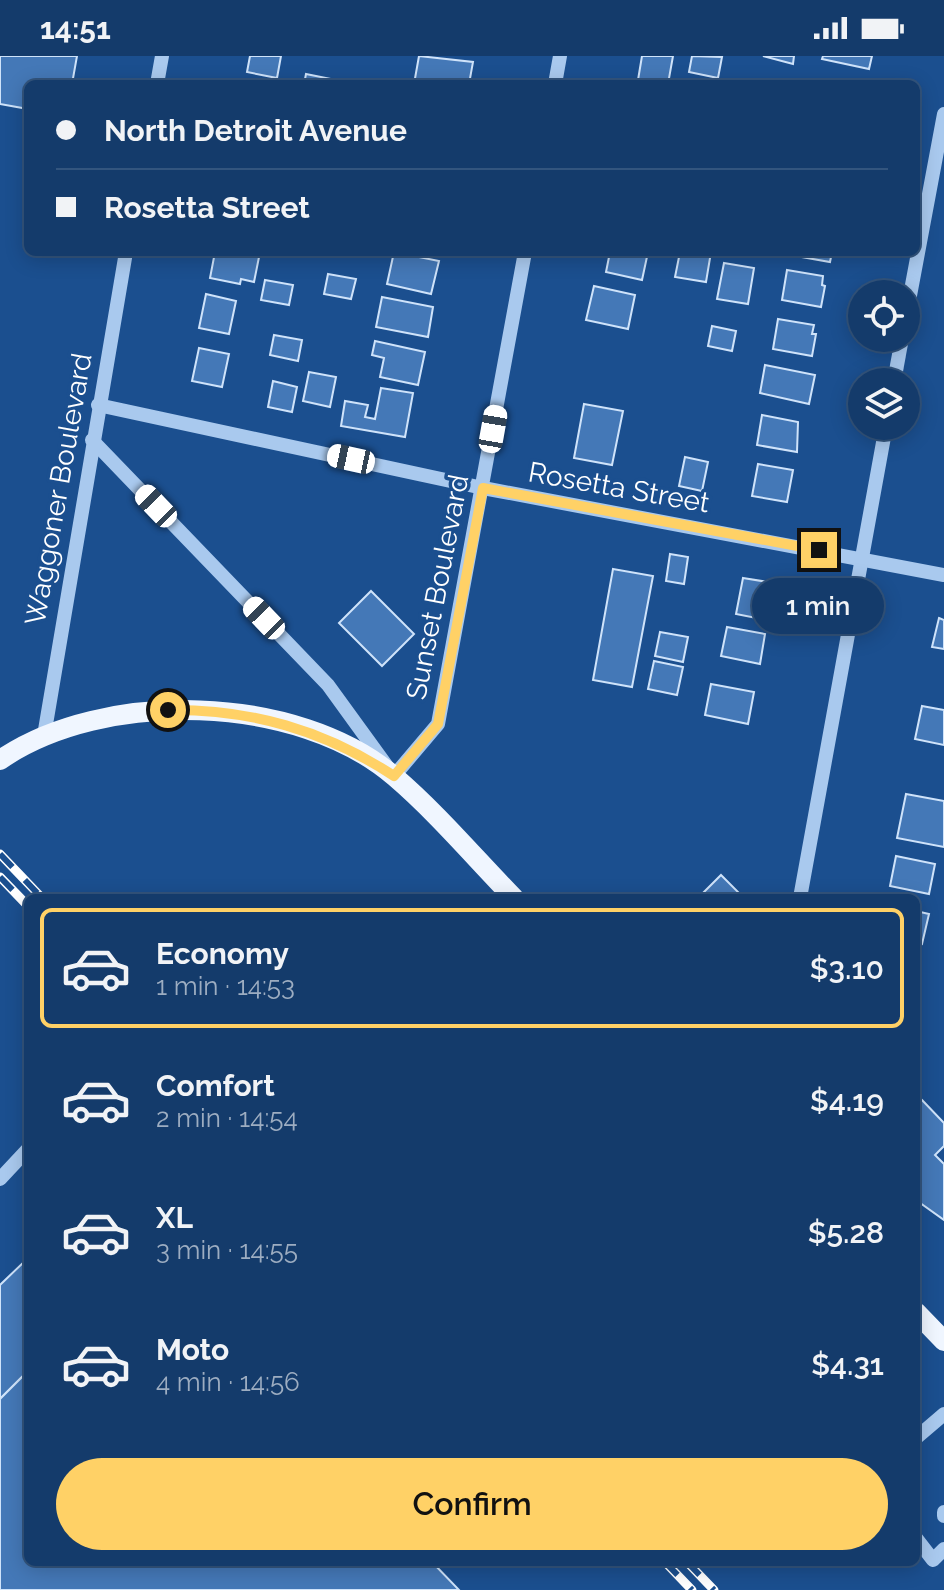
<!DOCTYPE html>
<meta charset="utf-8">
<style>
body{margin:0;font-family:Raleway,sans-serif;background:#1d4271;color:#f1f3f6;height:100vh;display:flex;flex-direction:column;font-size:30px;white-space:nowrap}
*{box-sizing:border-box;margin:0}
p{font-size:26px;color:#9dadc1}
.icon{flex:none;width:44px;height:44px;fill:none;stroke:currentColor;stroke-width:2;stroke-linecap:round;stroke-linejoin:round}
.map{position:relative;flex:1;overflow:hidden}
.drawer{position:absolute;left:24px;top:838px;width:896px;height:672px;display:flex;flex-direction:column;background:#143b6b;border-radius:12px;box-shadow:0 4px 20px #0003,0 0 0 2px #33557e}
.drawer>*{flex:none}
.banner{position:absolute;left:24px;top:24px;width:896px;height:176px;border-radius:12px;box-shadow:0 4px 20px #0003,0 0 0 2px #33557e;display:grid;align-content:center;height:176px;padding:0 32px;background:#143b6b}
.buttons{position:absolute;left:848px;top:224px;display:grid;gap:16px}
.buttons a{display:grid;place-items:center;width:72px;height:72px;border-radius:50%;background:#143b6b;box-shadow:0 4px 20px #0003,0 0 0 2px #33557e;font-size:40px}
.end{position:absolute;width:36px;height:36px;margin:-18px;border:10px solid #ffd166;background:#111;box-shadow:0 0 0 4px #111}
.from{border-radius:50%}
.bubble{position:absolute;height:56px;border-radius:28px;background:#143b6b;box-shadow:0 4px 20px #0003,0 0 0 2px #33557e;font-size:26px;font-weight:600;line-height:56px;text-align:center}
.car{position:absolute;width:24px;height:48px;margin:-24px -12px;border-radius:10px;box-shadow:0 0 6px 2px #0007;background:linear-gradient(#fff 24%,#345 0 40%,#fff 0 76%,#345 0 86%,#fff 0)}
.banner b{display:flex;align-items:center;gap:28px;height:76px;font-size:30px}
.banner b+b{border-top:2px solid #33557e}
.banner i{width:20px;height:20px;background:#f1f3f6}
ul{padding:14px 0 0;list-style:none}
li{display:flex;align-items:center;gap:24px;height:120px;margin:0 16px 12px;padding:0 16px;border:4px solid transparent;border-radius:12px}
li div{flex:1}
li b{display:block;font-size:30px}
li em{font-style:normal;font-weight:600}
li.active{border-color:#ffd166}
li>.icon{width:72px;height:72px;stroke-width:1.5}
.primary-button{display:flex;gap:16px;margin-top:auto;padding:16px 32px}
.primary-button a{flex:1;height:92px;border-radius:48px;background:#ffd166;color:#111;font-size:32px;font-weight:600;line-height:92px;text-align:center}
.status{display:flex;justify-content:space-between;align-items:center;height:56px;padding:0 40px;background:#143b6b;direction:ltr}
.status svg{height:22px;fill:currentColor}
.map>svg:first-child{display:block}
.building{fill:#4478b7;stroke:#cfe3fa;stroke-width:2}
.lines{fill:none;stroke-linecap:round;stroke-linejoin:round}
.minor{stroke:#a9c9ee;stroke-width:14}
.major{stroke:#f0f6ff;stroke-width:20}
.rail-casing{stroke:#fff;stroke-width:9}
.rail{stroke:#1b4f8f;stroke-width:6;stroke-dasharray:18;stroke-linecap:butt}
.route{stroke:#ffd166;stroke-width:10}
.labels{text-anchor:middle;stroke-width:7;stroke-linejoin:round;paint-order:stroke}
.street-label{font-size:28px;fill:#fff;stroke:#1b4f8f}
</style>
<div class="status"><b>14:51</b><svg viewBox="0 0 49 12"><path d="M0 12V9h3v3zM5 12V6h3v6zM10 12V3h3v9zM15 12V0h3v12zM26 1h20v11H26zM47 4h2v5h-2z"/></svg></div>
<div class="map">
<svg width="944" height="1534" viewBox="0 0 944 1534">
<rect width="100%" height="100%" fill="#1b4f8f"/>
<g class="building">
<polygon points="0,0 77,0 72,28 28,28 28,53 0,48"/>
<polygon points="250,0 281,0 277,22 247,16"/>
<polygon points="419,0 473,6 469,28 414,28"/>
<polygon points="642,0 673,0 668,28 638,24"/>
<polygon points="692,0 722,1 718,22 689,16"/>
<polygon points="763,0 794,0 793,8"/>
<polygon points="823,0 872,0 869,13 822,3"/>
<polygon points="306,18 331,23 330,28 304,28"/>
<polygon points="215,196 247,196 259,201 254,226 241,223 240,228 210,222"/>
<polygon points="394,196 439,205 431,238 387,228"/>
<polygon points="610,196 648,196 642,224 606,216"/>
<polygon points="680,196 711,196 706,226 675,221"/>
<polygon points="791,196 832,196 830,206 790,199"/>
<polygon points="724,207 754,212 748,248 717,243"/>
<polygon points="787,214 823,220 822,229 825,230 821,251 782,244"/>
<polygon points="328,218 356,223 351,243 324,238"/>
<polygon points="265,224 293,229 289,249 261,244"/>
<polygon points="594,230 635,239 628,273 586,264"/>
<polygon points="206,238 236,245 229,278 199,272"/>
<polygon points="382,241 433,251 428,281 376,271"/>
<polygon points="778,263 814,269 812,278 816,278 812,300 773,293"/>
<polygon points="712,270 736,275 732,295 708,290"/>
<polygon points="274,279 302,284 298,305 270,299"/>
<polygon points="375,285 425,296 418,329 380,321 384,302 372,299"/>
<polygon points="199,292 229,298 222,331 192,325"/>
<polygon points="765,309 815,319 809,348 760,337"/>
<polygon points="309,316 336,321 330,351 303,345"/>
<polygon points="273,325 297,331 292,356 268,351"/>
<polygon points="381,332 413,337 405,381 341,370 345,345 368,349 365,361 375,363"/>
<polygon points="584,348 623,355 612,409 574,402"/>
<polygon points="762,359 798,366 797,396 757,389"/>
<polygon points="685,401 708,406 702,435 679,430"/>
<polygon points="758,408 793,414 787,446 752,440"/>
<polygon points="670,498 688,501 684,528 666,525"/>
<polygon points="613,513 653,520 632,631 593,624"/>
<polygon points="743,522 774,527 766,564 736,558"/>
<polygon points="371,535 414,578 382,610 339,567"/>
<polygon points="939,562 944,564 944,593 932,591"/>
<polygon points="727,571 765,578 760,608 721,600"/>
<polygon points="660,576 688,581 683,606 655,600"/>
<polygon points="654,605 683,611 677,639 648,633"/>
<polygon points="711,628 754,636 748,668 705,659"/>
<polygon points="922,650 944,654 944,689 915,683"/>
<polygon points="906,738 944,745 944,791 897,782"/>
<polygon points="896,800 935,808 929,838 890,830"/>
<polygon points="721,819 742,840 698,842"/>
<polygon points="916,855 929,858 922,888 916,886"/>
<polygon points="922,1044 944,1067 944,1090 935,1099 944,1108 944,1164 916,1144 916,1049"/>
<polygon points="28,1202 28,1315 0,1343 0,1229"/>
<polygon points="28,1315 28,1506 432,1506 459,1534 0,1534 0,1343"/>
</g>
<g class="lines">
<g class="minor">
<polyline points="157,28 162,0"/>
<polyline points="555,28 560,0"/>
<polyline points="906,261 944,58"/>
<polyline points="894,326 902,282"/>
<polyline points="98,349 483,432 944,519"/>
<polyline points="92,384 328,629 394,720 438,668 525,196"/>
<polyline points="44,680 126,196"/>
<polyline points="800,842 886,370"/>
<polyline points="0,1123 28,1093"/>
<polyline points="916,1382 944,1358"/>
<polyline points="944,1456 944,1460"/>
<polyline points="916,1482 933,1504 944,1493"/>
</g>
<g class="major">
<path d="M0,704c103,-71 298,-67 395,17 42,36 80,81 119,121"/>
<polyline points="916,1256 944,1285"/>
</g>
<g class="rail-casing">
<g id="rail">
<polyline points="0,798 42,842"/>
<polyline points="0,821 28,850"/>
<polyline points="665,1506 692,1534"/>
<polyline points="687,1506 714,1534"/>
</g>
</g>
<use href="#rail" class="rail"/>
</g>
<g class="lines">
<path class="route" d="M168,654c83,-1 156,20 226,66l44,-52 45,-236 336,62"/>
</g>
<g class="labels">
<g class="street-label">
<text transform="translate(619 431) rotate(10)" y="10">Rosetta Street</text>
<text transform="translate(58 433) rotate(-80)" y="10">Waggoner Boulevard</text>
<text transform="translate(437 531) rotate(-79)" y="10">Sunset Boulevard</text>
</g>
</g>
</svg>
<div class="buttons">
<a><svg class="icon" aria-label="locate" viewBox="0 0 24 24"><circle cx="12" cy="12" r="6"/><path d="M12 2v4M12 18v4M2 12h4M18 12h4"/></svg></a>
<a><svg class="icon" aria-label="layers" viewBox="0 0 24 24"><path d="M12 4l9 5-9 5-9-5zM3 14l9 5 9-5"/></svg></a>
</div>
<i class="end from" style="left:168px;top:654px"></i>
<i class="end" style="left:819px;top:494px"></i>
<div class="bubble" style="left:752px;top:522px;width:132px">1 min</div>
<i class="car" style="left:493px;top:373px;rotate:10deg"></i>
<i class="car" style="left:351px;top:403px;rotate:282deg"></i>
<i class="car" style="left:156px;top:450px;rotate:316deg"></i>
<i class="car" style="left:264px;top:562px;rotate:316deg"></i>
<div class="banner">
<b><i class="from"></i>North Detroit Avenue</b>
<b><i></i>Rosetta Street</b>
</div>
<section class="drawer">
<ul>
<li class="active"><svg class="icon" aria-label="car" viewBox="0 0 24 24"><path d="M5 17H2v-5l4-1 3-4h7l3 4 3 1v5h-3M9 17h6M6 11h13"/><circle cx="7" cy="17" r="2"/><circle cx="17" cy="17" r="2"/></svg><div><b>Economy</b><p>1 min · 14:53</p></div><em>$3.10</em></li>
<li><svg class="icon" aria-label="car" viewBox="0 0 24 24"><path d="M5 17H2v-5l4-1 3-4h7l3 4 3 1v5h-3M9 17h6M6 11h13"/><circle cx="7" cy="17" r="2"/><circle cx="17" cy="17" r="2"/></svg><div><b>Comfort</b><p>2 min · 14:54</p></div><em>$4.19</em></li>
<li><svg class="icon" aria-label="car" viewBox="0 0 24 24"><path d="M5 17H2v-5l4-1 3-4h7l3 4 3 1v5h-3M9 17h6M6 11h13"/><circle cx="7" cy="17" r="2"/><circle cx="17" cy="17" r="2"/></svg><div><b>XL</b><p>3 min · 14:55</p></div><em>$5.28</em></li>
<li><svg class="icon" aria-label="car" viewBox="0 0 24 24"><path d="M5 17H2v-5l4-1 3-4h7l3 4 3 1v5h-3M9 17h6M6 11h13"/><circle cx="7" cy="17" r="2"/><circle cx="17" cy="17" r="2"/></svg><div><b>Moto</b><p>4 min · 14:56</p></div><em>$4.31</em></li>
</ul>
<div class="primary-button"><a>Confirm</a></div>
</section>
</div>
